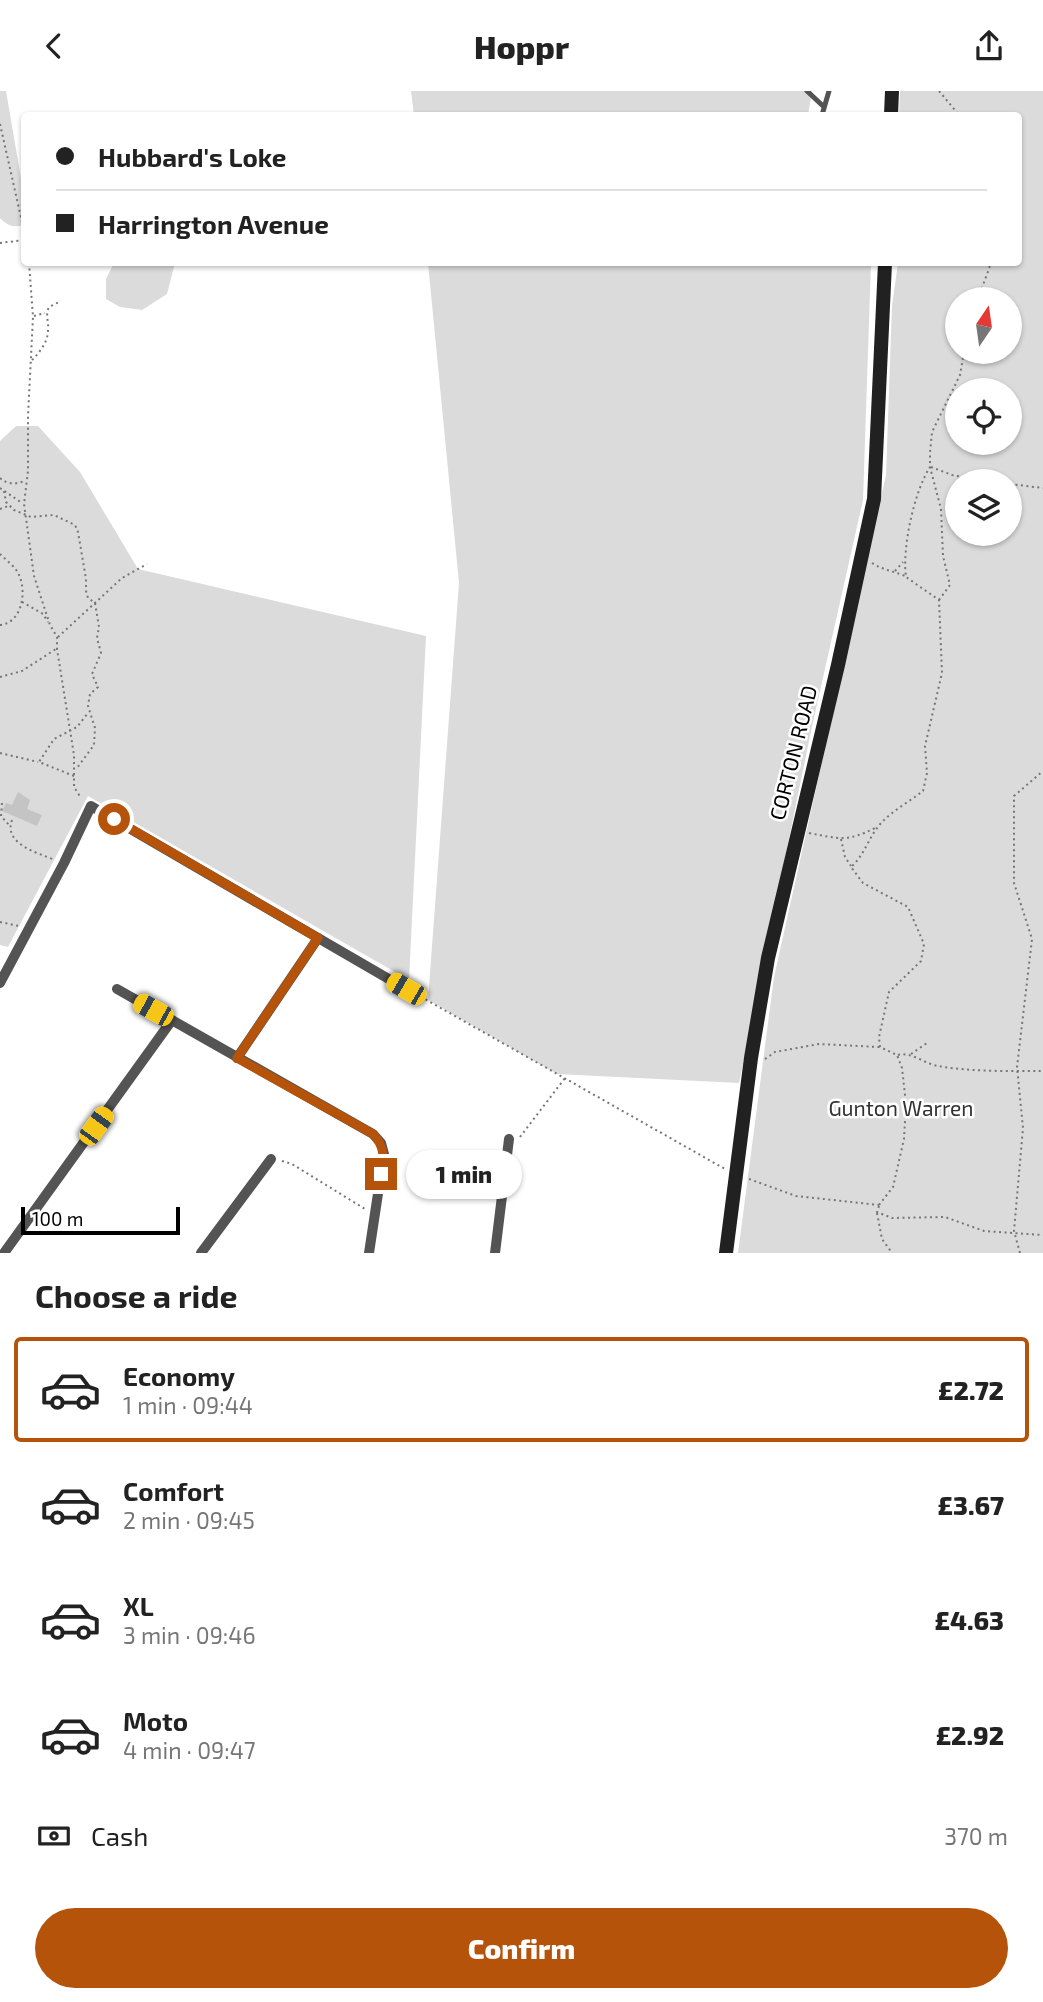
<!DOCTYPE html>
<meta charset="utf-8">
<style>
body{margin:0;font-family:"Exo 2",sans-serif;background:#f6f6f6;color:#222;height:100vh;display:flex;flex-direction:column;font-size:26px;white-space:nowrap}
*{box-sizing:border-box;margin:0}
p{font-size:23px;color:#767676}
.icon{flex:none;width:38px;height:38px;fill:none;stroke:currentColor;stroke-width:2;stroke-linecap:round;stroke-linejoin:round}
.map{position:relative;height:1162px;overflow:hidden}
.panel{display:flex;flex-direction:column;background:#fff;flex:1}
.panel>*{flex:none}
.guide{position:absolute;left:21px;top:21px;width:1001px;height:154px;border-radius:7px;box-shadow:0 2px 5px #0004;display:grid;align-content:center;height:154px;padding:0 35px;background:#fff}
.needle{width:46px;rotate:13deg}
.fabs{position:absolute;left:945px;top:196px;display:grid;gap:14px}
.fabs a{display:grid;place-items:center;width:77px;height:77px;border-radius:50%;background:#fff;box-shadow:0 2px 5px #0004;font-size:35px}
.scale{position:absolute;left:21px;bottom:18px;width:159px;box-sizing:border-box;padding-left:7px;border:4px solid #000;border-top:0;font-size:19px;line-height:24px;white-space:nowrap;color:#000;-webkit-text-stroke:5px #fff;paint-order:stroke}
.end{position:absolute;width:32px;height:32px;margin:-16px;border:9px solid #b45309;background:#fff;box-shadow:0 0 0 4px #fff}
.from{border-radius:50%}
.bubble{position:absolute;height:49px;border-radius:24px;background:#fff;box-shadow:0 2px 5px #0004;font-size:23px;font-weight:800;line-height:49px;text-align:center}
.car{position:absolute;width:21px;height:42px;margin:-21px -10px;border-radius:9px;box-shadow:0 0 5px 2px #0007;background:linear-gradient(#f5c518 24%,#345 0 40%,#f5c518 0 76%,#345 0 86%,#f5c518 0)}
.guide b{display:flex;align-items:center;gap:24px;height:66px;font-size:26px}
.guide b+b{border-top:2px solid #e0e0e0}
.guide i{width:18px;height:18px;background:#222}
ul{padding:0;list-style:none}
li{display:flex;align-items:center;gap:21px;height:105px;margin:0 14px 10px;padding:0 21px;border:4px solid transparent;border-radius:7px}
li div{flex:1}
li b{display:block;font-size:26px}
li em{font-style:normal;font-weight:800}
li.on{border-color:#b45309}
li>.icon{width:63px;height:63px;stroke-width:1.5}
h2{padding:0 35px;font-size:32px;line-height:84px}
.pay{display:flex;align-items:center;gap:18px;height:77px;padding:0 35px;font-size:26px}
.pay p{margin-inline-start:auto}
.button{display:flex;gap:14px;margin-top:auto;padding:14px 35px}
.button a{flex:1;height:80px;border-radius:42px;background:#b45309;color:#fff;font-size:28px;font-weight:800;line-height:80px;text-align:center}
header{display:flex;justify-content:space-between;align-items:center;height:91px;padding:0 35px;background:#fff;font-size:32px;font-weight:800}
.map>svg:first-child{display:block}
.green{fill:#dbdbdb;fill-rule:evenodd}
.building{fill:#c4c4c4}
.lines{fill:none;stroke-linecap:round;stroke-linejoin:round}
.path{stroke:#767676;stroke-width:2;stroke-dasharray:2 3.5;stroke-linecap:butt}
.service{stroke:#545454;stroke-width:5}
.minor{stroke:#545454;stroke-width:10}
.secondary{stroke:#212121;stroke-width:14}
.route{stroke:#b45309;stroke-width:9}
.labels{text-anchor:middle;stroke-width:5;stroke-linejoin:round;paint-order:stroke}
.street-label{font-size:21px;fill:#000;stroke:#fff}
.park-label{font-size:21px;fill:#323232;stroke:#fff}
</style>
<header><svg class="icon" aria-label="back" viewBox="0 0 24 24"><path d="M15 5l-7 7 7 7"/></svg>Hoppr<svg class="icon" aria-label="share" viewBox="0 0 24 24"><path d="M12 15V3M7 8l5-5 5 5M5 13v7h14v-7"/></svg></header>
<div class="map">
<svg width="1043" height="1162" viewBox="0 0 1043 1162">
<rect width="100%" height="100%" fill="#fff"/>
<g class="green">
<path d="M0,0h6l18,105v29c-11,3 -16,1 -24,-7z"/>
<polygon points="411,0 812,0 808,24 414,24"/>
<path d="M900,0h143v1162h-305l36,-276 112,-502 6,-169 6,-43h120v-148h-119zM957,208h53v53h-53zM957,299h53v53h-53zM957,390h53v53h-53z"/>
<polygon points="114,172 175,172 167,203 142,219 120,216 106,208 106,188"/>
<polygon points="428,172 871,172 863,409 811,640 739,992 557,983 428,909 459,492"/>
<polygon points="16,335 38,335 80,381 138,478 426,545 409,889 88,705 8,856 0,854 0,350"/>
</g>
<polygon class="building" points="18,701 30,709 27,718 42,724 37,735 2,720 6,712 12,714"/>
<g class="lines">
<g class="path">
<polyline points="939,0 959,24"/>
<polyline points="0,33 24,140"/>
<polyline points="0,152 24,149"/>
<polyline points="29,172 33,226 28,325 28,380 24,413 34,485 50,534 57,546 57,558 74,664 74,696 81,707"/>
<polyline points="978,208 991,172"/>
<polyline points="34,225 45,222"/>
<path d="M32,269c8,-8 16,-18 16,-30 1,-8 -3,-15 1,-23l12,-6"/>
<polyline points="931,376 952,384 983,390"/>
<path d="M0,387c8,7 16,6 25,3"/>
<polyline points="1010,393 1043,397"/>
<polyline points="0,397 22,412"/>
<polyline points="4,400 6,411 14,419 31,426 54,424 75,434 78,441 86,488 86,500 88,507 95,512 99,536 97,547 101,562 92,583 98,596 90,603 88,615 95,637 94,654 77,677"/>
<polyline points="0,418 8,415"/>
<path d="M0,463c6,6 16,13 19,21 8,17 3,48 -19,50"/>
<path d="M872,472c11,7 21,8 33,13"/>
<polyline points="895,480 903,471"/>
<polyline points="939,509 950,494 943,465 941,418 930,376 930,362 932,341 960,284 964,261"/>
<polyline points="22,511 43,523 48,531"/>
<polyline points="58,546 122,487 147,473"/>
<polyline points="0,586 22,580 56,558"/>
<polyline points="0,662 38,671"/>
<polyline points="74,685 39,671 54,648 77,636 88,622"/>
<polyline points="2,712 1,725 9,734"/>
<path d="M12,729c-9,24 26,33 43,40"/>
<path d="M809,742c31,6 38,9 66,-5"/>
<polyline points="841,748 845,766 851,775"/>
<polyline points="0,831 19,835"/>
<polyline points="416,903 725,1078"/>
<polyline points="911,963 927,952"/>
<path d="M898,964c12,-4 27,9 40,11 34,6 71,5 105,5"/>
<polyline points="765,968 775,961 819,953 879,956"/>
<polyline points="520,1046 565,987"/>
<polyline points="282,1070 292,1073 365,1118"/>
<polyline points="749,1088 796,1105 879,1114"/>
<path d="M879,1114l14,-18 11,-48 2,-35 -4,-36 -5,-13 -17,-8 -1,-10 10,-45 32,-31 3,-17 -16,-37 -45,-24 -12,-16c14,-12 18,-32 32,-46 11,-11 27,-20 40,-30l4,-18 -2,-27 17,-73 -3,-73 -33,-23c-4,-29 8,-85 24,-110"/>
<polyline points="879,1115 877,1121 892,1127 945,1126 984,1140 1043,1144"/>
<polyline points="877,1122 882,1148 892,1162"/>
<polyline points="1020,1162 1014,1140 1023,1037 1017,976 1032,848 1014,792 1014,705 1043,680"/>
</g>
<g class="service">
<polyline points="807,0 823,15"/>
<polyline points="822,24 829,0"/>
</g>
<g class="minor">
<polyline points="0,892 64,772 91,715 406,898"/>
<polyline points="117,898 373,1043 381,1052 384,1063 369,1162"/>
<polyline points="237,967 318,847"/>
<polyline points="4,1162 172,929"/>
<polyline points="201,1162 271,1068"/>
<polyline points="495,1162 509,1048"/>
</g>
<g class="secondary">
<polyline points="891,24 892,0"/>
<polyline points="726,1162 751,967 768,867 838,574 874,408 885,172"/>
</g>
</g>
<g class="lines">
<path class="route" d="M114,728l204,119 -81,120 136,76c12,13 11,23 8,40"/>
</g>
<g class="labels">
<g class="street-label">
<text transform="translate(794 662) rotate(-76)" y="7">CORTON ROAD</text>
</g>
<g class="park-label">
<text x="901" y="1025">Gunton Warren</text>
</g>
</g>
</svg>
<div class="fabs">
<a><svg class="needle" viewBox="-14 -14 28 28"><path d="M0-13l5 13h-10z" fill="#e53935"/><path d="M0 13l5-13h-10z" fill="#767676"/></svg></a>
<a><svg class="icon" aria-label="locate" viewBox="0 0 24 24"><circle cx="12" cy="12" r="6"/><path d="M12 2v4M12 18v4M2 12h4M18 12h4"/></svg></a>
<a><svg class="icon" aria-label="layers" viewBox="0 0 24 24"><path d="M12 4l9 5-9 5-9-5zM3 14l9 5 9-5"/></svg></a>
</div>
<div class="scale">100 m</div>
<i class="end from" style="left:114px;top:728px"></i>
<i class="end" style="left:381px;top:1083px"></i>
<div class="bubble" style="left:406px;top:1059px;width:116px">1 min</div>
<i class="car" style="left:406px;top:898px;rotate:300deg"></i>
<i class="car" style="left:153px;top:919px;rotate:299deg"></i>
<i class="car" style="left:96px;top:1035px;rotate:36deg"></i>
<div class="guide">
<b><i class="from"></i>Hubbard's Loke</b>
<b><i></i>Harrington Avenue</b>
</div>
</div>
<section class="panel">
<h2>Choose a ride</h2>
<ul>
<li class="on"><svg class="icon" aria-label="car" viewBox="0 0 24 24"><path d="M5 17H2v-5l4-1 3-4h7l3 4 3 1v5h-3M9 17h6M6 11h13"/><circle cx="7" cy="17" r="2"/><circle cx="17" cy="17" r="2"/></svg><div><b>Economy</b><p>1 min · 09:44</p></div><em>£2.72</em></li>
<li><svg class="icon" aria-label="car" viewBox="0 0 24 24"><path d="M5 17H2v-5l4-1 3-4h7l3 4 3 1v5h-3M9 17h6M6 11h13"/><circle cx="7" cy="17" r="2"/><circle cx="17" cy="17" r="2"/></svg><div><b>Comfort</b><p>2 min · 09:45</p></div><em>£3.67</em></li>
<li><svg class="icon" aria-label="car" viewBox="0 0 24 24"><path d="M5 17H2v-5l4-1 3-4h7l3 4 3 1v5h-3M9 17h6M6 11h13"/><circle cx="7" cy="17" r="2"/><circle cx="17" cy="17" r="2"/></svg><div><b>XL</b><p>3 min · 09:46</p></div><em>£4.63</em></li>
<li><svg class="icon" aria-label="car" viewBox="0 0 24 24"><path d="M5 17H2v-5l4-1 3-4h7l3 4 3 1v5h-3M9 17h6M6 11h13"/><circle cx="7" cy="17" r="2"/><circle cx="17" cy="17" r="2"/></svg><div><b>Moto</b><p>4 min · 09:47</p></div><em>£2.92</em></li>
</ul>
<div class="pay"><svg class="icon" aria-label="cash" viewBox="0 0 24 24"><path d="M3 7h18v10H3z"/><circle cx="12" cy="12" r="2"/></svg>Cash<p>370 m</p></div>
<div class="button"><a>Confirm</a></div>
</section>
